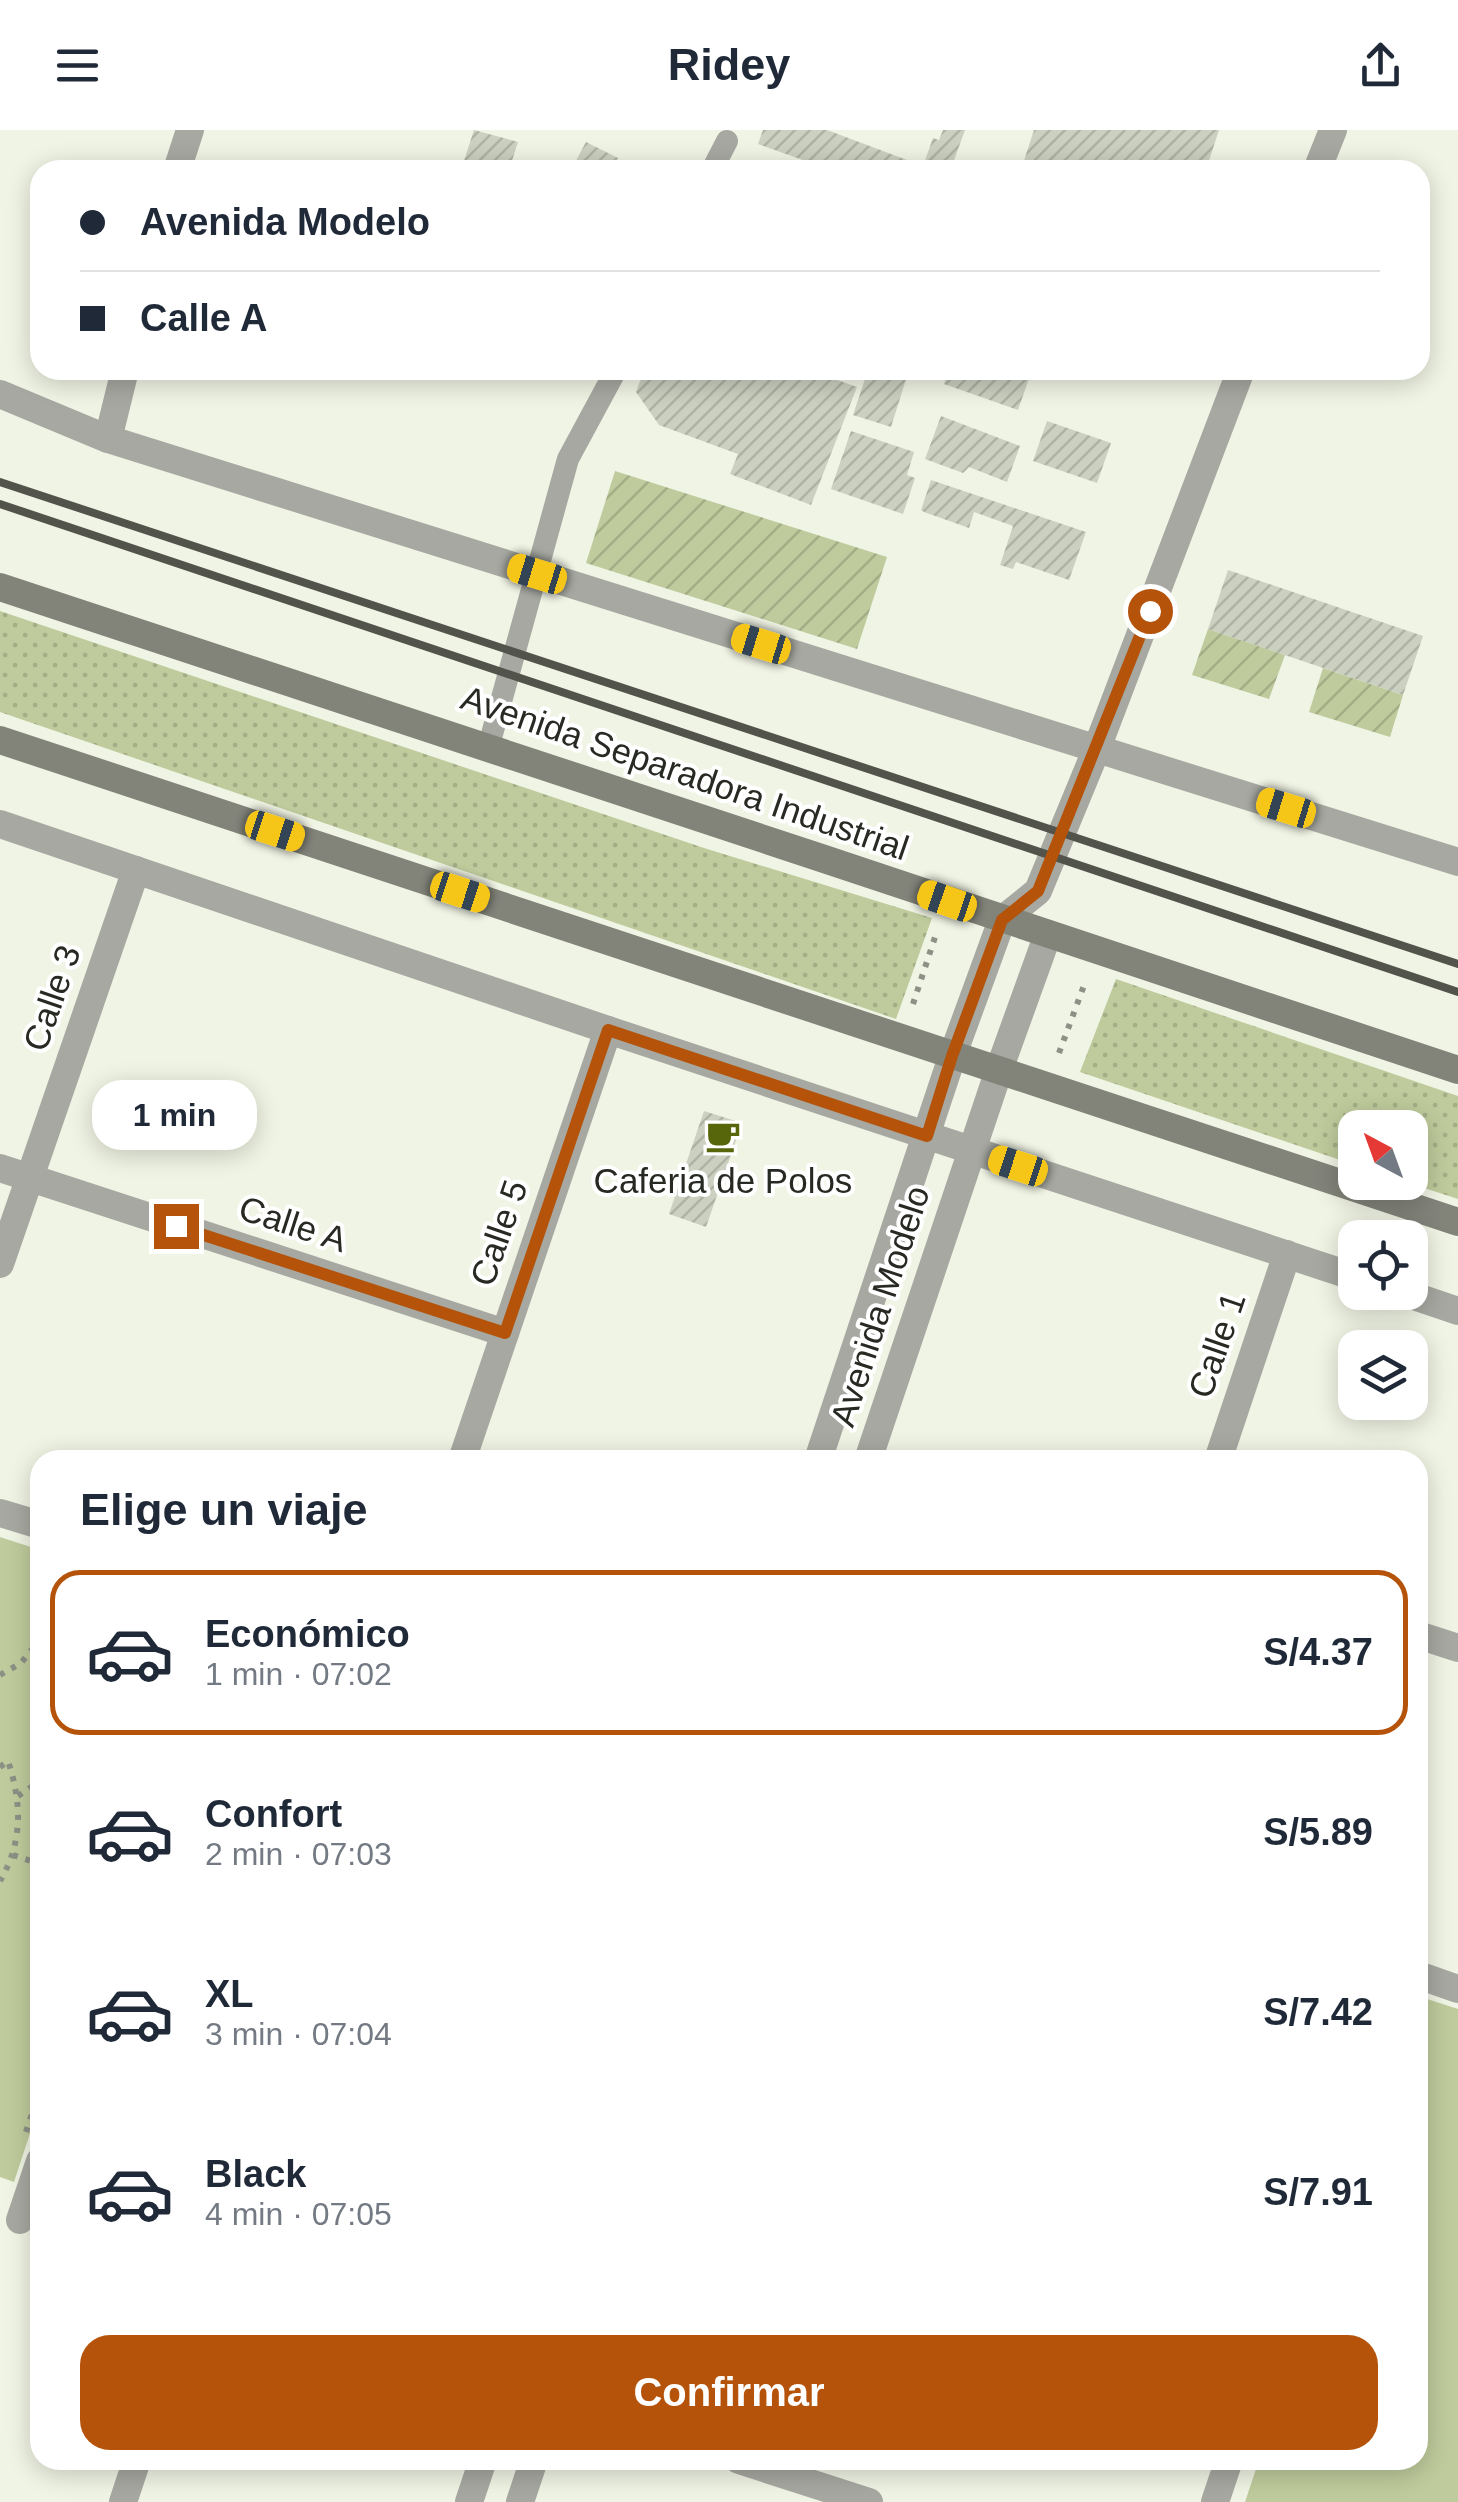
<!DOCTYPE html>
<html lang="es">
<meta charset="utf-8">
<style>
body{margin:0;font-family:Arial,sans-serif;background:#f6f6f7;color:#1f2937;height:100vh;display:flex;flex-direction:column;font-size:38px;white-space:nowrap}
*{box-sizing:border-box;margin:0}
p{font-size:32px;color:#747a83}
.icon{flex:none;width:55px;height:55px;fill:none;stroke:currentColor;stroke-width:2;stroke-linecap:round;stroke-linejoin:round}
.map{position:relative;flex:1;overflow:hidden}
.details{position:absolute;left:30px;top:1320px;width:1398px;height:1020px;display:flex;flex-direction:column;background:#fff;border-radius:30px;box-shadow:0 5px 25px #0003}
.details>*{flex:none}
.top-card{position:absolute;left:30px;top:30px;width:1400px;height:220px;border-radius:30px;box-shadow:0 5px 25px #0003;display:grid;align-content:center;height:220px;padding:0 50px;background:#fff}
.needle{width:65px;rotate:319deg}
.fabs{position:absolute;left:1338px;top:980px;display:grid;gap:20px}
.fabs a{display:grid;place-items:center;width:90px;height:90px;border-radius:20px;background:#fff;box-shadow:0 5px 25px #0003;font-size:50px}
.end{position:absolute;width:45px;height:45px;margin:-22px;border:12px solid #b45309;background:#fff;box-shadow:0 0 0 5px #fff}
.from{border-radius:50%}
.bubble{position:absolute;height:70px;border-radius:30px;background:#fff;box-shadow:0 5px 25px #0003;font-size:32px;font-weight:700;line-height:70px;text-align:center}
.car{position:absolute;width:30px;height:60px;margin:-30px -15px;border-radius:12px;box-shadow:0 0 8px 2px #0007;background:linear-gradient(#f5c518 24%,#345 0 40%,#f5c518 0 76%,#345 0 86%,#f5c518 0)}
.top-card b{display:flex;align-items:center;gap:35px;height:95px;font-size:38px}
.top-card b+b{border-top:2px solid #e0e1e3}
.top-card i{width:25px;height:25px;background:#1f2937}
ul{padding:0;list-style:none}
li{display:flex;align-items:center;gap:30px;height:165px;margin:0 20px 15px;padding:0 30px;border:5px solid transparent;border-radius:30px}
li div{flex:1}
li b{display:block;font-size:38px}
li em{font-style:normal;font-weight:700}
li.selected{border-color:#b45309}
li>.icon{width:90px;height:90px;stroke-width:1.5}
h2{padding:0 50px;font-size:45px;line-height:120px}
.action{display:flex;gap:20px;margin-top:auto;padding:20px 50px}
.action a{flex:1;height:115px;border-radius:30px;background:#b45309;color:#fff;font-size:40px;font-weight:700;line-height:115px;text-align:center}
header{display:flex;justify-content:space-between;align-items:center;height:130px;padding:0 50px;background:#fff;font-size:45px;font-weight:700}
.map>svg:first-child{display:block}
.grass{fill:url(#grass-dots)}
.park{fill:#bfcb9c}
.garden{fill:url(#garden-furrows)}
.building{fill:url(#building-hatch)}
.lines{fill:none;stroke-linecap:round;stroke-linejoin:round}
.path{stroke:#8d9085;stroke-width:6;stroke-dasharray:5 8;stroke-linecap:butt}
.service{stroke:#a6a8a1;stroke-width:22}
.minor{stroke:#a6a8a1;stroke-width:28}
.tertiary{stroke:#a6a8a1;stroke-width:28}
.secondary{stroke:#82847a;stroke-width:28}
.rail{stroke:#52544c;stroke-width:8}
.route{stroke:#b45309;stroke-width:12}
.labels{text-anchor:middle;stroke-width:8;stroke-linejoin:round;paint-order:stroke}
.street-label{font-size:35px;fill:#272923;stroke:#fff}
.poi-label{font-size:35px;fill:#272923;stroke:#fff}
</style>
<header><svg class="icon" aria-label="menu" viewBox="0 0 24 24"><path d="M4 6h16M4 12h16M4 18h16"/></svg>Ridey<svg class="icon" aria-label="share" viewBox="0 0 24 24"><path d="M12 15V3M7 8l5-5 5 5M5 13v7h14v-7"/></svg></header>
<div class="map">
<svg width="1458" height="2372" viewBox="0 0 1458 2372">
<defs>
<pattern id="grass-dots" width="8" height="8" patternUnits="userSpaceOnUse" patternTransform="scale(2.5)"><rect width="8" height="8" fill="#bfcb9c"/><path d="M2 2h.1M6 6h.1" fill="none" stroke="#a4ae86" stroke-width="1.8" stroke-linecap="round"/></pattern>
<pattern id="garden-furrows" width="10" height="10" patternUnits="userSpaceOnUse" patternTransform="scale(2.5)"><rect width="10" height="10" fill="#bfcb9c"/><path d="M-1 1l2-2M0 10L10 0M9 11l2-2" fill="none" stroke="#a4ae86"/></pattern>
<pattern id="building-hatch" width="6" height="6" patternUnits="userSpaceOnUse" patternTransform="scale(2.5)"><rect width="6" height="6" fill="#cbd0c0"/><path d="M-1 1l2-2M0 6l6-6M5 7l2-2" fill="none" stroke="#aeb3a5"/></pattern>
</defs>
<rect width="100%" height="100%" fill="#f0f4e4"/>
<g class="grass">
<polygon points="0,481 704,718 932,788 896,889 0,582"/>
<polygon points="1116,849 1458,966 1458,1069 1409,1053 1410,998 1355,998 1355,1035 1080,942"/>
</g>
<g class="park">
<polygon points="0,1407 40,1420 40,1973 14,2052 0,2047"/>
<polygon points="1418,1866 1458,1879 1458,2372 1245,2372 1259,2330 1418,2330"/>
</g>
<g class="garden">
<polygon points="615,341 887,427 857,519 586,433"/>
<polygon points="1208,499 1285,525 1269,569 1192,545"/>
<polygon points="1323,538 1403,565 1390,607 1309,582"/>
</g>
<g class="building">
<polygon points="474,0 518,12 509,40 461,40"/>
<polygon points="763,0 827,0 923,36 933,8 939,10 943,0 965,0 952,36 961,40 831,40 758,14"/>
<polygon points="1034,0 1219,0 1206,40 1021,40"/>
<polygon points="586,12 618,28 612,40 571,40"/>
<polygon points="644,240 831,240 829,247 857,257 811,375 730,344 738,324 659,295 636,262"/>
<polygon points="868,240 909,240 891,297 853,285"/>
<polygon points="949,240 1032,240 1018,280 944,254"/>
<polygon points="941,286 1020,316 1007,352 969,337 963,343 925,329"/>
<polygon points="1047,291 1111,313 1097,353 1033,331"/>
<polygon points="851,301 914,322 907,345 915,348 903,384 831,359"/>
<polygon points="931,350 1086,402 1069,450 1016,432 1013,439 1000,435 1013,396 974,382 969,398 924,382 921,380"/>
<polygon points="1228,440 1423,506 1403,565 1208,499"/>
<polygon points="704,981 742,993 706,1097 669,1084"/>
</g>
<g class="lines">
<g class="path">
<polyline points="913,874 937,801"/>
<polyline points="1059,923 1086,850"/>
<polyline points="40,1509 34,1517 35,1526 40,1531"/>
<polyline points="0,1545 21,1533 34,1517"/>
<path d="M0,1637l8,-6c14,42 15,81 -8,120"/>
<polyline points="18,1666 40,1651"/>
<polyline points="13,1725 40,1734"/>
<polyline points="26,2002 40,1960"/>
</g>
<g class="service">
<polyline points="712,40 727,11"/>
<polyline points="489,615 568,329 616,240"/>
</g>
<g class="minor">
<polyline points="177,40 190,0"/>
<polyline points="1317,40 1333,0"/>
<polyline points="0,264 108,309 1458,732"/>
<polyline points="108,309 125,240"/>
<polyline points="0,694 608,900 1355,1147"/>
<polyline points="1002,790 1038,761 1097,618 1241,240"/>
<polyline points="0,1038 505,1203"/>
<polyline points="0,1134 136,740"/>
<polyline points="1402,1162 1458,1181"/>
<polyline points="462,1330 608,900"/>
<polyline points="1218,1330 1287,1124"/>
<polyline points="0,1383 40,1395"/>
<polyline points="1418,1505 1458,1518"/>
<polyline points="1418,1845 1458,1859"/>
<polyline points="20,2090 40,2031"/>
<polyline points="739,2330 869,2372"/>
<polyline points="123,2372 137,2330"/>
<polyline points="1215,2372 1229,2330"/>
</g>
<g class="tertiary">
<polyline points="818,1330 952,927 1002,790"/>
<polyline points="868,1330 999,940 1048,804"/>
<polyline points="469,2372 483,2330"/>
<polyline points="520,2372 534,2330"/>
</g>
<g class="secondary">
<path d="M0,457c487,158 972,322 1458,483"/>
<polyline points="0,610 1458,1092"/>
</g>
<g class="rail">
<polyline points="0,352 1458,834"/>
<polyline points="0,374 1458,862"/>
</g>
</g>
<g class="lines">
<polyline class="route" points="176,1096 505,1203 608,900 927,1006 952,926 1002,790 1038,761 1150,481"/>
</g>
<defs>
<g id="cafe-bare" transform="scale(2.7)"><path d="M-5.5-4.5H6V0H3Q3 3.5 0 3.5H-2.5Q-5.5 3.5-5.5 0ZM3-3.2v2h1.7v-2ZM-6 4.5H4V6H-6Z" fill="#57650b" stroke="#fff" stroke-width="2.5" paint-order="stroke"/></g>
</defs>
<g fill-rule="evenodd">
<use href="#cafe-bare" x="723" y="1006"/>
</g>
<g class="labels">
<g class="street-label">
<text transform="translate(685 643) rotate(19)" y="12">Avenida Separadora Industrial</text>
<text transform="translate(52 868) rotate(-71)" y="12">Calle 3</text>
<text transform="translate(293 1094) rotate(18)" y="12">Calle A</text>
<text transform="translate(499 1103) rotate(-71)" y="12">Calle 5</text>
<text transform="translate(880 1176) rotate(-72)" y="12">Avenida Modelo</text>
<text transform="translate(1217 1215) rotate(-71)" y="12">Calle 1</text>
</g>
<g class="poi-label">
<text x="723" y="1063">Caferia de Polos</text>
</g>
</g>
</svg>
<div class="fabs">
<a><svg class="needle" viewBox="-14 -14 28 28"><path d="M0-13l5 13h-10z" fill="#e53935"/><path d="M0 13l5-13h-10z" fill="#747a83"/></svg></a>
<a><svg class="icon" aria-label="locate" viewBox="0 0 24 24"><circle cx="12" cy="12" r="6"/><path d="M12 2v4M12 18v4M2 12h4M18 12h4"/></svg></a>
<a><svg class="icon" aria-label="layers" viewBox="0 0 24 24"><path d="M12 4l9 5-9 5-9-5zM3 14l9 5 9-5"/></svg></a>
</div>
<i class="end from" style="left:1150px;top:481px"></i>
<i class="end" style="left:176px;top:1096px"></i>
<div class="bubble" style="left:92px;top:950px;width:165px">1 min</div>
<i class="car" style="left:537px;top:444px;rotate:287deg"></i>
<i class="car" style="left:761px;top:514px;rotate:287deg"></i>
<i class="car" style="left:1286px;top:678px;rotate:287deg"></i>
<i class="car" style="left:275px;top:701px;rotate:108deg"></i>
<i class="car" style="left:460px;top:762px;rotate:108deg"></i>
<i class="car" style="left:947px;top:771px;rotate:289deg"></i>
<i class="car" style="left:1018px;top:1036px;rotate:288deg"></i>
<div class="top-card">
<b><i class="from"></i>Avenida Modelo</b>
<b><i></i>Calle A</b>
</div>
<section class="details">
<h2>Elige un viaje</h2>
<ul>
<li class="selected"><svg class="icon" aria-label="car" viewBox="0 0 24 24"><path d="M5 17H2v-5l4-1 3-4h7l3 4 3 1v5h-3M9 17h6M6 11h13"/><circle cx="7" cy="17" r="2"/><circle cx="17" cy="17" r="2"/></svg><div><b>Económico</b><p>1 min · 07:02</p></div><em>S/4.37</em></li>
<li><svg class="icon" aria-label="car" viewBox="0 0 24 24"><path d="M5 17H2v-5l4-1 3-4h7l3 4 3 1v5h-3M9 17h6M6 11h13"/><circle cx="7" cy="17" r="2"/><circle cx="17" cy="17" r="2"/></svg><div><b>Confort</b><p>2 min · 07:03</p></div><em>S/5.89</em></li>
<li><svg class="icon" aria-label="car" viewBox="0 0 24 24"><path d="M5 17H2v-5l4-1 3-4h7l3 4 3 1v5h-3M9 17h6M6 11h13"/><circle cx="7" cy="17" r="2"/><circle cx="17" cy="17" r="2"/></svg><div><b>XL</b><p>3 min · 07:04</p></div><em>S/7.42</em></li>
<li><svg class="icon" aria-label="car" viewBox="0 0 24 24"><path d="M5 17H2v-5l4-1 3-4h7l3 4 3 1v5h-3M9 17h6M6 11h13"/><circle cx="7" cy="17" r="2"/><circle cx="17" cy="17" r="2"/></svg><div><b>Black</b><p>4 min · 07:05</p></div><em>S/7.91</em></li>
</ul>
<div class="action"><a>Confirmar</a></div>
</section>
</div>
